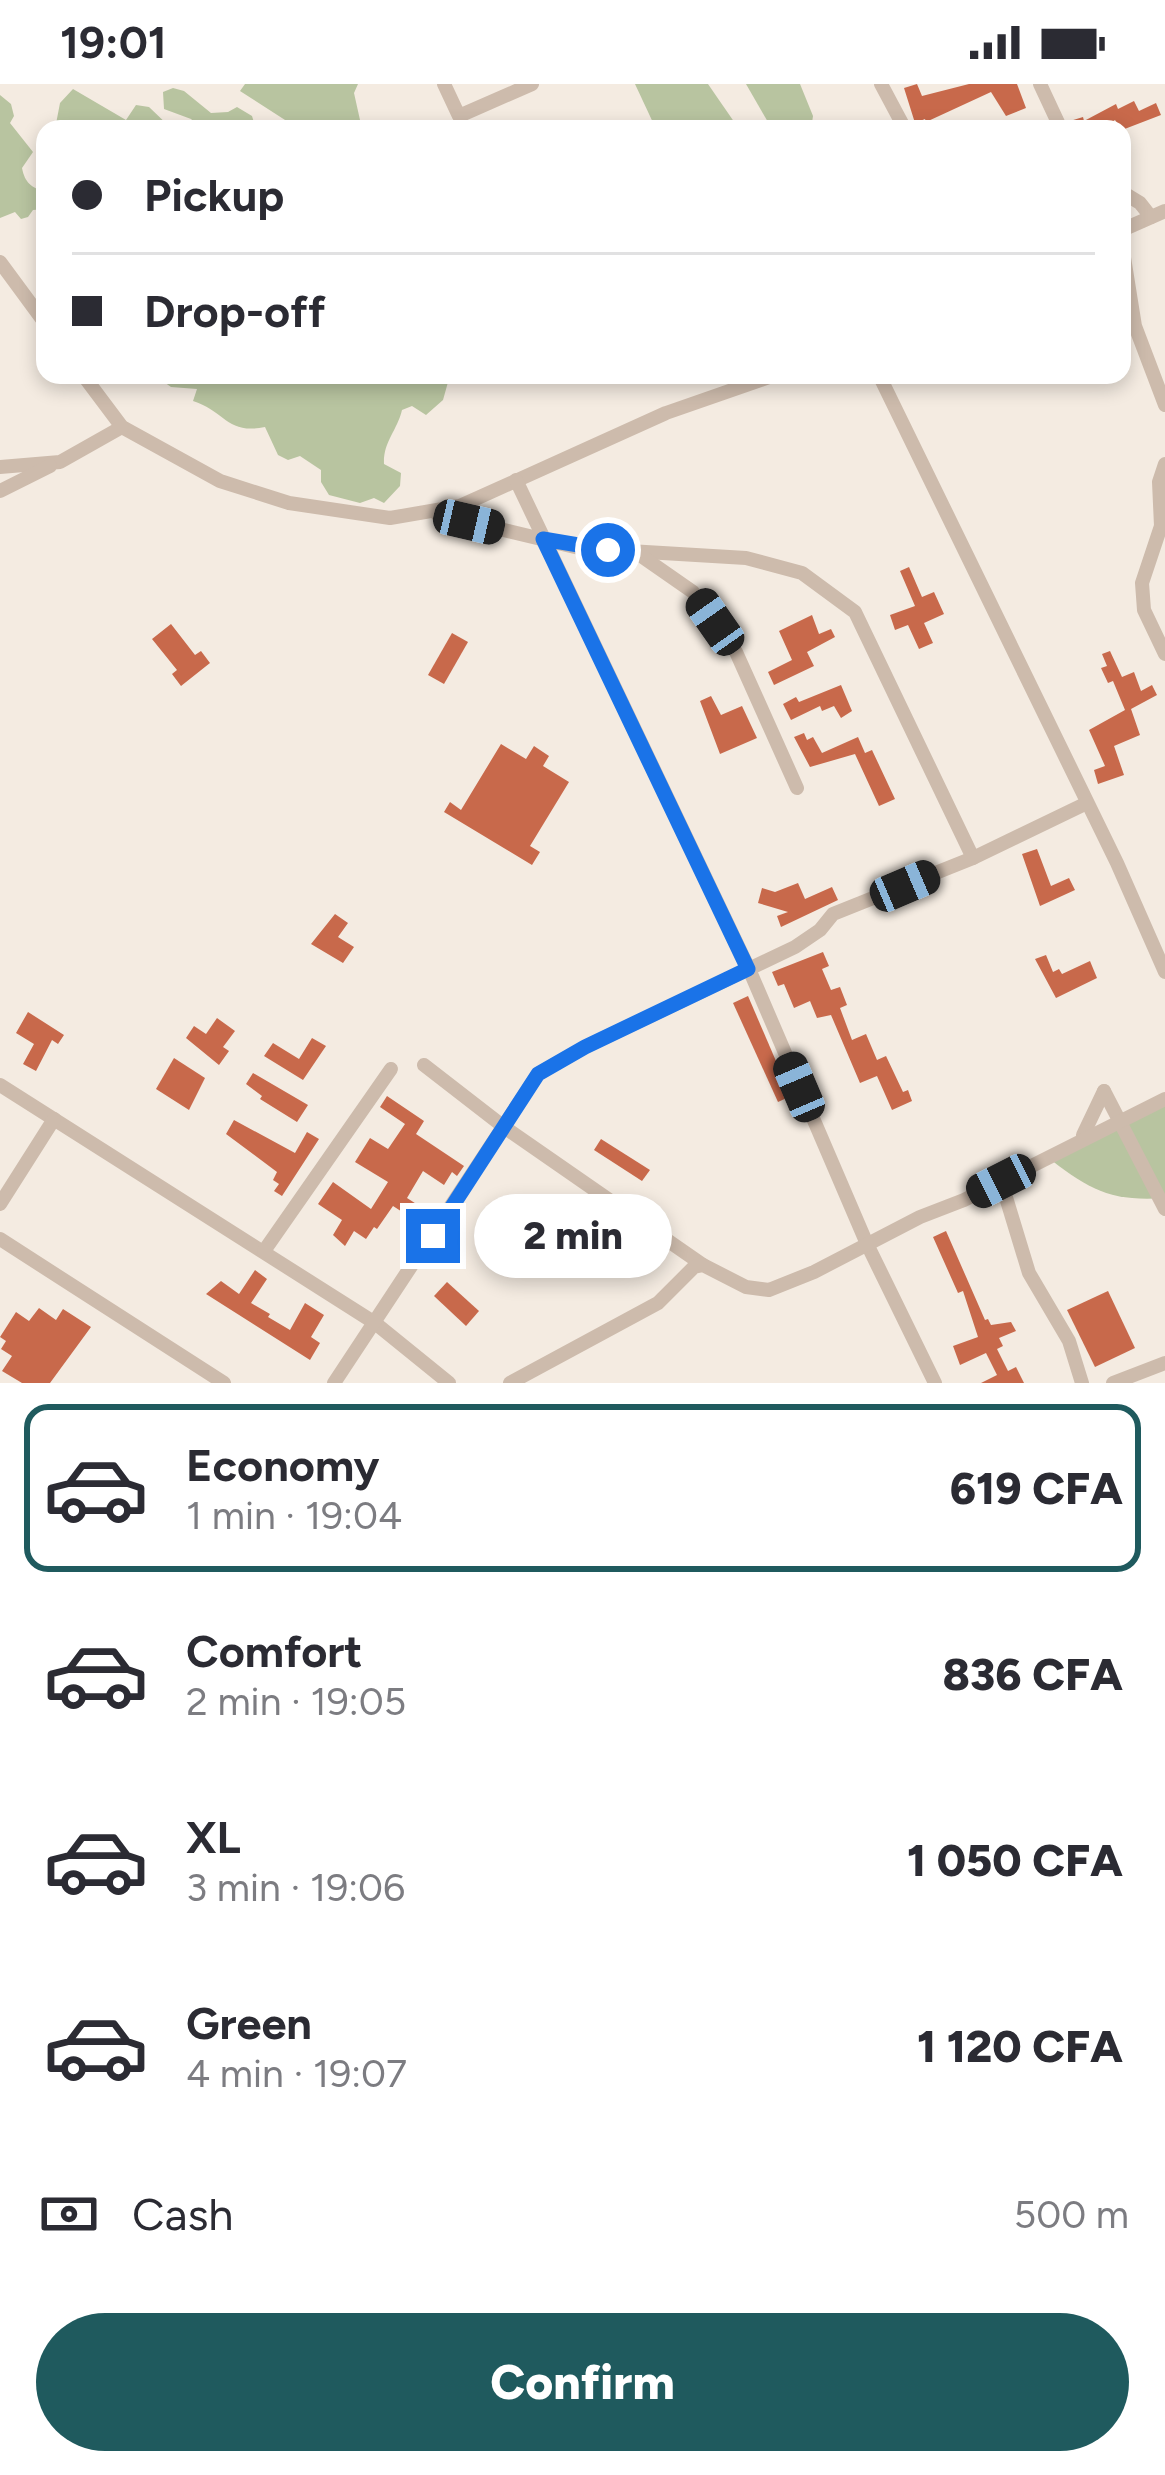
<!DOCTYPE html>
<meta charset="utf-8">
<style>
body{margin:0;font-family:Figtree,sans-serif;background:#f2f2f3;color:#2b2b33;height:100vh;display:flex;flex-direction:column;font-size:45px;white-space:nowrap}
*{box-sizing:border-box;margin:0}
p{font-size:39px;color:#7c7c81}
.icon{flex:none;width:66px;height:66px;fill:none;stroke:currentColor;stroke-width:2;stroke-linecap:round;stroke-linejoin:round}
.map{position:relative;height:1299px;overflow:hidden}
.side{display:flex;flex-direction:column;background:#fff;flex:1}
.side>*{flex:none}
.hud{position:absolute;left:36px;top:36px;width:1095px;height:264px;border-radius:24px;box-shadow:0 6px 18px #0003;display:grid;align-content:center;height:264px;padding:0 36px;background:#fff}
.end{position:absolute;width:54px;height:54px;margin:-27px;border:15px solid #1a73e8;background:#fff;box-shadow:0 0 0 6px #fff}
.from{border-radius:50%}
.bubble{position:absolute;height:84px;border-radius:42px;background:#fff;box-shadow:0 6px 18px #0003;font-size:39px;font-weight:800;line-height:84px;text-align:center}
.car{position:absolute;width:36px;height:72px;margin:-36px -18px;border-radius:15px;box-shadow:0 0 9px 3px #0007;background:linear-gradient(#222 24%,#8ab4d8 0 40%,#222 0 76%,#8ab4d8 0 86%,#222 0)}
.hud b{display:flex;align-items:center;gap:42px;height:114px;font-size:45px}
.hud b+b{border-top:3px solid #e1e1e2}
.hud i{width:30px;height:30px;background:#2b2b33}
ul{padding:21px 0 0;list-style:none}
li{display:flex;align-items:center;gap:36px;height:168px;margin:0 24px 18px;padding:0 12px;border:6px solid transparent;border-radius:24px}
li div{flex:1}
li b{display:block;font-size:45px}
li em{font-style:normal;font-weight:800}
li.active{border-color:#1f5a5e}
li>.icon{width:108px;height:108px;stroke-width:1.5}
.pay{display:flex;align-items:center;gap:30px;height:132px;padding:0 36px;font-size:45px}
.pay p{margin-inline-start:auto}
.action{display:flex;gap:24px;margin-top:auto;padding:24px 36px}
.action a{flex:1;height:138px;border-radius:72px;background:#1f5a5e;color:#fff;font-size:48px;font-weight:800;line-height:138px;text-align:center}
.status{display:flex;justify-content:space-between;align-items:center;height:84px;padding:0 60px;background:#fff;direction:ltr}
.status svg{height:33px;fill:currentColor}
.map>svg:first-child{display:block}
.green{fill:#b8c4a0}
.building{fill:#c8694b}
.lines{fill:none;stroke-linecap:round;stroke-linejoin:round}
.street{stroke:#cdbbac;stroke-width:14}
.route{stroke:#1a73e8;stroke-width:15}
</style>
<div class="status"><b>19:01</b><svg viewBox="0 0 49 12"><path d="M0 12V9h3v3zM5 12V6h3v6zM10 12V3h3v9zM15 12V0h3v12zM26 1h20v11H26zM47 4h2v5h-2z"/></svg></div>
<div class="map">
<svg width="1165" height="1299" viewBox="0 0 1165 1299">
<rect width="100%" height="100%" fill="#f4ebe1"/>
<g class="green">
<polygon points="245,0 358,0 354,9 362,45 299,45 240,7"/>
<polygon points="635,0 708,0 739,45 656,45"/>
<polygon points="746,0 800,0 813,32 811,45 772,45"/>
<polygon points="173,4 184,7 211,29 228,28 237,23 252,32 256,45 202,45 191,35 164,25 163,8"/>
<polygon points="73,5 126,36 136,21 149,23 172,45 55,45 60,19"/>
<path d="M0,11l11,9 3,12 -4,7 23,29 -11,16c3,15 9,19 23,24v17l-12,1 -5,7 -7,2 -6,-7 -15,6z"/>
<path d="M154,291h296l-7,25 -17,15 -14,-9 -10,4c-5,21 -19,32 -18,54l17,9 -1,13 -16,17 -10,-5 -14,5 -31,-8 -8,-13v-12l-21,-14 -12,4 -10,-5 -13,-28c-38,8 -40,-16 -72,-26l4,-12 -26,-2z"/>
<path d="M1165,1015v99c-55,4 -77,-9 -119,-42z"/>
</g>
<g class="building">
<polygon points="917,0 922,12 969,0 1017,0 1026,24 1006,32 991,8 926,38 925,35 915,39 904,4"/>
<polygon points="1134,17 1139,27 1156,19 1161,31 1122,46 1115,36 1099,45 1072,45 1070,37 1083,33 1084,37 1116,20 1118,25"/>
<polygon points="909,483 922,513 934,508 944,530 924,539 933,559 919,565 908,541 895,546 890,531 915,522 900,487"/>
<polygon points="812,531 819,550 831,545 835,553 807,568 814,582 774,601 768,588 792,576 779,547"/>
<polygon points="171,540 195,571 201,567 210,579 181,602 172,590 177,586 152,555"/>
<polygon points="452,549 468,558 444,600 428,591"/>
<polygon points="1110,567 1122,593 1134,588 1141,607 1152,601 1157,611 1131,625 1140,651 1114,662 1124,691 1098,700 1094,686 1105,682 1089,646 1125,626 1113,597 1108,599 1101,584 1107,582 1102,570"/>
<polygon points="841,601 852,627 841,634 834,622 822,627 820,622 791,636 783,620 796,613 799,618"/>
<polygon points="711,612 721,631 742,622 757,654 720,670 700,617"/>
<polygon points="804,649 807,656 813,653 822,669 858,653 865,669 872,666 895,715 879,722 855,670 810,683 794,653"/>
<polygon points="501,660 526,675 534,662 549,672 543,682 569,698 530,762 540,768 532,781 444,728 450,718 461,726"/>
<polygon points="1037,765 1051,802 1069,794 1075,806 1040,822 1022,770"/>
<polygon points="798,799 805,815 832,803 838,816 781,843 777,832 788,828 758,819 762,804 775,808"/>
<polygon points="335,830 348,839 338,853 354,863 343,879 311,860"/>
<polygon points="823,868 829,882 822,885 831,906 840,903 847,921 840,924 852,956 866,950 877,976 886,972 903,1008 908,1006 912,1017 892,1026 877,992 860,999 831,931 817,934 810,917 794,924 784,900 778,902 772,888"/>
<polygon points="1046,871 1053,888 1059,885 1062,890 1090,877 1097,894 1056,914 1035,875"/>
<polygon points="748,912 791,1012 778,1018 733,919"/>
<polygon points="28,928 64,951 58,960 52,956 36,987 23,980 34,960 16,949"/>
<polygon points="217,934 235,947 223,963 229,967 219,981 186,954 194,942 206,950"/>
<polygon points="312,954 326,962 303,996 264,972 273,959 299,975"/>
<polygon points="174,974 205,994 189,1026 156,1005"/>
<polygon points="253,989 308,1021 297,1038 260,1015 262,1012 246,1000"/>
<polygon points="387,1012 424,1037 416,1050 464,1082 457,1092 452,1088 444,1101 423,1087 407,1114 432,1130 424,1142 393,1122 377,1145 374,1143 366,1155 354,1147 345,1162 333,1151 342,1136 318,1120 333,1098 371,1125 388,1098 355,1078 370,1054 388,1065 405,1040 380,1023"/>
<polygon points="234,1036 295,1069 307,1048 319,1055 282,1112 274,1107 279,1100 273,1096 277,1088 226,1050"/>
<polygon points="601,1055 650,1086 642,1097 594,1066"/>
<polygon points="545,1110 646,1176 639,1187 538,1120"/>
<polygon points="946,1147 985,1236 988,1235 991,1241 1011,1238 1016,1247 999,1254 1003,1262 997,1265 1008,1287 1016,1283 1024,1299 981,1299 997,1291 986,1269 960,1281 953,1262 978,1253 963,1207 958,1209 933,1153"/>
<polygon points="255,1186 267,1195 251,1219 270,1230 268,1233 290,1246 305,1219 324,1231 311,1253 320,1259 310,1276 206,1210 221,1197 239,1210"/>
<polygon points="447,1198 479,1227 466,1242 434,1212"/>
<polygon points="1108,1207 1135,1264 1095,1283 1067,1226"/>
<polygon points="39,1224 56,1236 63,1225 91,1243 50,1299 22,1299 2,1287 12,1272 1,1265 6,1257 0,1253 16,1228 29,1237"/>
</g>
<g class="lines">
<g class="street">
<polyline points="444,0 459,32 532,0"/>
<polyline points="881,0 905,45"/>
<polyline points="1040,0 1061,45"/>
<polyline points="1122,108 1140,119 1151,133"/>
<polyline points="1122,146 1165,127"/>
<polyline points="1122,161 1135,242 1165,321"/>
<polyline points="0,178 45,239"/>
<polyline points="83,291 122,343 220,397 289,419 390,434 460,422 666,329 775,291"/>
<polyline points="879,291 1117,779 1165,888"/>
<polyline points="1165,380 1159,398 1161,442 1142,499 1144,526 1165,570"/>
<polyline points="0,383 60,378 122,343"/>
<polyline points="516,396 749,885 867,1160 935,1299"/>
<polyline points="0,407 50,382"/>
<polyline points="437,430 579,464 746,474 802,489 855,528 973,774"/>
<polyline points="637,469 693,508 736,568 797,704"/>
<polyline points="424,981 504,1043 703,1181"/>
<polyline points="0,1001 375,1239 449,1299"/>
<polyline points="1104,1007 1165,1125"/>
<polyline points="1083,1051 1104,1007"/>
<polyline points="1001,1097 1029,1189 1069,1257 1082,1299"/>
<polyline points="0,1120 54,1035"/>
<polyline points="0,1155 224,1299"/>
<polyline points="264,1167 391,985"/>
<polyline points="334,1299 538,990 585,963 795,863 820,846 833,830 973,774 1087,719"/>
<polyline points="510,1299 658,1219 694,1183 703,1181 746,1203 769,1206 814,1188 920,1133 964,1116 1165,1015"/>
<polyline points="1113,1299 1165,1279"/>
</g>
</g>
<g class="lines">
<polyline class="route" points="433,1152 538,990 585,963 748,885 543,455 608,466"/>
</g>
</svg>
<i class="end from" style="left:608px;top:466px"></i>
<i class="end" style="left:433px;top:1152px"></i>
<div class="bubble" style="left:474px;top:1110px;width:198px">2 min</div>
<i class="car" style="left:469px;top:438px;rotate:103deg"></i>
<i class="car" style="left:715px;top:538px;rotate:325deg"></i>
<i class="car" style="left:905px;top:802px;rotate:67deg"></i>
<i class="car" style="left:799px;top:1003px;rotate:337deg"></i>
<i class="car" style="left:1001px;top:1097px;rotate:243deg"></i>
<div class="hud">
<b><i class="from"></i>Pickup</b>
<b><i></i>Drop-off</b>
</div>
</div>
<section class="side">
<ul>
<li class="active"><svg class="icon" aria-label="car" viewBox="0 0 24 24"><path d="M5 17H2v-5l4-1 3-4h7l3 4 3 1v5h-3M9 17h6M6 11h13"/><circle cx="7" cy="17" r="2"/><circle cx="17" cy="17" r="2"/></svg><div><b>Economy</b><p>1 min · 19:04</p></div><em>619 CFA</em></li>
<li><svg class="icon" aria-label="car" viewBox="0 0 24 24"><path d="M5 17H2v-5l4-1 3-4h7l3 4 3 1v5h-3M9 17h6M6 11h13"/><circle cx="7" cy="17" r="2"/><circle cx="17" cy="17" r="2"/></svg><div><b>Comfort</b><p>2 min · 19:05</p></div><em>836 CFA</em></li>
<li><svg class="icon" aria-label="car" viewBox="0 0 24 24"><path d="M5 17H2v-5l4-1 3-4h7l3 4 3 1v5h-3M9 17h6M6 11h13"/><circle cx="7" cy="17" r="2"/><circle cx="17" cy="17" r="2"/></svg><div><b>XL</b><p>3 min · 19:06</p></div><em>1 050 CFA</em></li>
<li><svg class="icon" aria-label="car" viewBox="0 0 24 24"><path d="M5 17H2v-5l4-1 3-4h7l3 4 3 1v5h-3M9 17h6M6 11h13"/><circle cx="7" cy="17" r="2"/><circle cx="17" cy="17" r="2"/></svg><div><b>Green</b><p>4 min · 19:07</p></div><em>1 120 CFA</em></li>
</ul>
<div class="pay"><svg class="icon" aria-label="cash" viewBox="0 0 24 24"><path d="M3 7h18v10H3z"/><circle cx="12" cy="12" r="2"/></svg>Cash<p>500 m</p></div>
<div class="action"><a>Confirm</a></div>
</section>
